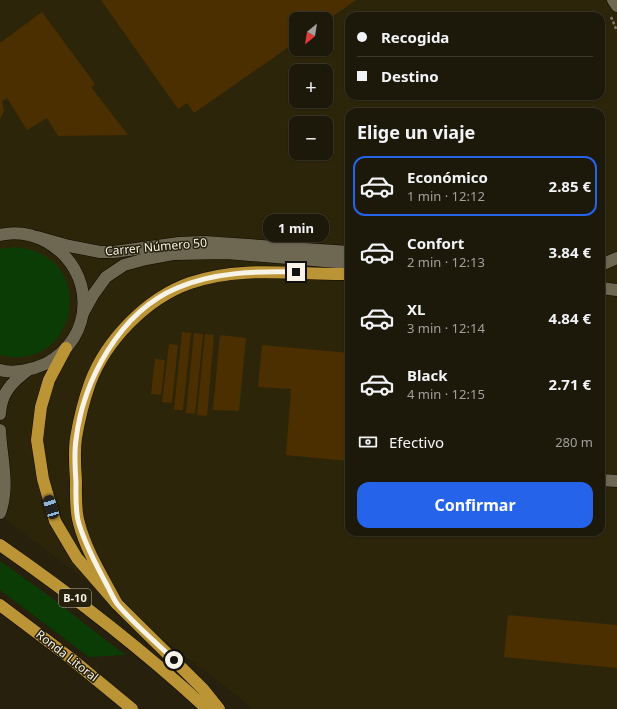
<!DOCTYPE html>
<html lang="es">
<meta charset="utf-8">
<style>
body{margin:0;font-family:"Noto Sans",sans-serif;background:#252113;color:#f1f3f6;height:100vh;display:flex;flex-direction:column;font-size:15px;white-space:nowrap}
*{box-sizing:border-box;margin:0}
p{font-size:13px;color:#a0a09c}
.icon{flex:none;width:22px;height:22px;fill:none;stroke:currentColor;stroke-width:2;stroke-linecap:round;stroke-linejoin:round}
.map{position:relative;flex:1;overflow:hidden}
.side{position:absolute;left:345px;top:108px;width:260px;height:428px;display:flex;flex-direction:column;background:#1c180a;border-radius:12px;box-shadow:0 1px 3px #0004,0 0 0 1px #3a372b}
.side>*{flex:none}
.hud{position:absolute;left:345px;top:12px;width:260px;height:88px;border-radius:12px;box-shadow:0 1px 3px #0004,0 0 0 1px #3a372b;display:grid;align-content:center;height:88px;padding:0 12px;background:#1c180a}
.needle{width:26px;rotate:210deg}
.tools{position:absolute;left:289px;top:12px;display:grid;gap:8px}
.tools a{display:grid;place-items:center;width:44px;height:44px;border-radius:8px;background:#1c180a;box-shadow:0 1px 3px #0004,0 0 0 1px #3a372b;font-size:20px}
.end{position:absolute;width:18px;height:18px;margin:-9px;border:5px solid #f7f3e7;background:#111;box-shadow:0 0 0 2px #111}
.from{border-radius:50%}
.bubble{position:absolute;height:28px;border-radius:12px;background:#1c180a;box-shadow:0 1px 3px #0004,0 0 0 1px #3a372b;font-size:13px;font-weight:700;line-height:28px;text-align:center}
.car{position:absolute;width:12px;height:24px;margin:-12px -6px;border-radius:5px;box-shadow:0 0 3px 1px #0007;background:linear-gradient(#222 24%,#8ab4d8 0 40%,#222 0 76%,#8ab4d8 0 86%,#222 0)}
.hud b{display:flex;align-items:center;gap:14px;height:38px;font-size:15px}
.hud b+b{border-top:1px solid #3a372b}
.hud i{width:10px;height:10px;background:#f1f3f6}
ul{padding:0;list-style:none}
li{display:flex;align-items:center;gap:12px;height:60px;margin:0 8px 6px;padding:0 4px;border:2px solid transparent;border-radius:12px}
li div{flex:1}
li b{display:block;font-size:15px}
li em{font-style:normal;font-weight:700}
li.selected{border-color:#2563eb}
li>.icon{width:36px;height:36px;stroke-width:1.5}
h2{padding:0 12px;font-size:18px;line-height:48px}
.pay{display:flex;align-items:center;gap:10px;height:44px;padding:0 12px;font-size:15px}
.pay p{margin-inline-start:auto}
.cta{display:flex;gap:8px;margin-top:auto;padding:8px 12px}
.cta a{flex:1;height:46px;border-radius:12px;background:#2563eb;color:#fff;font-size:16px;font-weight:700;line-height:46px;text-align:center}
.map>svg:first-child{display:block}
.built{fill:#2d250a;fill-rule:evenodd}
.green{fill:#0c3c06}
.building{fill:#4b2f00}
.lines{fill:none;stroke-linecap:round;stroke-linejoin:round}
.minor-casing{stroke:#0f0900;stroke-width:13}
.tertiary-casing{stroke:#0f0900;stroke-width:13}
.trunk-casing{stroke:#0f0900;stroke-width:13}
.path{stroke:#7d7867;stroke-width:2.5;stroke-dasharray:3 2;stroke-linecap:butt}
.minor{stroke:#6e6752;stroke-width:12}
.tertiary{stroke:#6e6752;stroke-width:12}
.trunk{stroke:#bb9435;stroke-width:12}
.route{stroke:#f7f3e7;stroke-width:5}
.labels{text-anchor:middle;stroke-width:3;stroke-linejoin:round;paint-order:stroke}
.shield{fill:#26200d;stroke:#b8b4a6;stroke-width:1}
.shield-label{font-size:11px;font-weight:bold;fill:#f7f3e7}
.street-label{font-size:12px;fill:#f7f3e7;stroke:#26200d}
</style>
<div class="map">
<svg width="617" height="709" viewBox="0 0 617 709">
<rect width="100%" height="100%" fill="#26200d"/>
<path class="built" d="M0,0h617v709h-365l-16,-14 -236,-180zM349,16h252v80h-252zM296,19h30v30h-30zM296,71h30v30h-30zM349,112h252v420h-252zM296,123h30v30h-30z"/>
<g class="green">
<path d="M15,247c86,7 63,128 -15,108v-106z"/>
<polygon points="0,561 48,595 125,655 89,657 0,590"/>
</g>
<g class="building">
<polygon points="101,0 356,0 326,21 326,19 296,19 296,42 194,113 187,103 178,109"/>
<polygon points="42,12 95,84 91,87 128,135 58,136 47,118 27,130 7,98 2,101 4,111 0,120 0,43"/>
<polygon points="182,332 191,333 183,410 174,410"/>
<polygon points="194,333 203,334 195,414 186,413"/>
<polygon points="205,334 214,335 207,416 197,415"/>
<polygon points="220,335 246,338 239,411 213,410"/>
<polygon points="169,344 178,345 172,403 162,402"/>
<polygon points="262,345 349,353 349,461 286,455 291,389 258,387"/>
<polygon points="155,359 165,360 161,395 151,394"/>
<polygon points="508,615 617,625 617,668 504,657"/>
</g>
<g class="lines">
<g class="minor-casing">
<polyline id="minor" points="601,480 617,481"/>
</g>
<g class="tertiary-casing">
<g id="tertiary">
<polyline points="613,0 617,6"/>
<path d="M0,235c17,-4 32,-1 47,7 49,28 49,96 -2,122 -13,6 -31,10 -45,6"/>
<polyline points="37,237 69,246 100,252 114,252 179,243 204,242 349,252"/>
<polyline points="601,265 617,258"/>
<polyline points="601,288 617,290"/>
<polyline points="83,313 93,295 106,277 124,265 146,259 173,254 226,253 349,263"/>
<path d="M0,414c1,-21 12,-32 28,-44"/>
<path d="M0,430c1,28 10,55 0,83"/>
</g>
</g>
<g class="trunk-casing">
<g id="trunk">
<polyline points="66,348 49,380 41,407 37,440 43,479 55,521 77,558 117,604 203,689 219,709"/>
<path d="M0,545c72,50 142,104 207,164"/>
<path d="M117,604c-13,-25 -31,-53 -38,-81 -4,-13 -3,-29 -3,-43 -1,-13 -2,-28 0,-42 3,-18 8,-38 14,-55 16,-43 57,-85 100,-100 51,-18 106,-8 159,-9"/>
<polyline points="0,605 69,657 132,709"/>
</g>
</g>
<polyline class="path" points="611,17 617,31"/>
<use href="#minor" class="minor"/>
<use href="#tertiary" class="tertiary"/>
<use href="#trunk" class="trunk"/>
</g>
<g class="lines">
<path class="route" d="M174,660c-18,-18 -39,-35 -56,-55 -4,-5 -7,-12 -10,-18 -11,-20 -22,-41 -29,-63 -4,-13 -3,-29 -3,-42 -1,-14 -2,-29 0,-42 7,-60 44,-128 101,-152 37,-16 80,-17 119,-16"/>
</g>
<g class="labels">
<rect class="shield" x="59" y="589" width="32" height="18" rx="3"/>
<g class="shield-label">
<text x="75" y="602">B-10</text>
</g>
<g class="street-label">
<text transform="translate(156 247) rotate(-5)" y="4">Carrer Número 50</text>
<text transform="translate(67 656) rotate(38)" y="4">Ronda Litoral</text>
</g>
</g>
</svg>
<div class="tools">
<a><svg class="needle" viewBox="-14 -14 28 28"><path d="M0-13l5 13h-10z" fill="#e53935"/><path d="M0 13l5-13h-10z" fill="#a0a09c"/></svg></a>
<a>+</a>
<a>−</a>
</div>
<i class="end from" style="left:174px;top:660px"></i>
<i class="end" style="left:296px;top:272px"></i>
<div class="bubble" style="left:263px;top:214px;width:66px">1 min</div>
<i class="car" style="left:51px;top:507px;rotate:343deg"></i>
<div class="hud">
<b><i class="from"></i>Recogida</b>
<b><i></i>Destino</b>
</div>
<section class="side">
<h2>Elige un viaje</h2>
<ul>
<li class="selected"><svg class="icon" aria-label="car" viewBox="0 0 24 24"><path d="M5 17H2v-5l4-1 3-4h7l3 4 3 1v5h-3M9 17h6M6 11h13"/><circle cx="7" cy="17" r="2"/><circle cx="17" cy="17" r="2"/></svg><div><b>Económico</b><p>1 min · 12:12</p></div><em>2.85 €</em></li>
<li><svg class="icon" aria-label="car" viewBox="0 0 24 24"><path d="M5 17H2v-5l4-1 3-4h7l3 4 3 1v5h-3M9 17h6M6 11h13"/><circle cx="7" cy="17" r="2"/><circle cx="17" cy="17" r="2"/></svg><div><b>Confort</b><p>2 min · 12:13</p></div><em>3.84 €</em></li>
<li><svg class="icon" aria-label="car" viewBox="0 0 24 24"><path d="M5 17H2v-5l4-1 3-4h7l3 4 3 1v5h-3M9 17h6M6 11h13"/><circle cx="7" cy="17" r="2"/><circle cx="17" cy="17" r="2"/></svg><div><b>XL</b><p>3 min · 12:14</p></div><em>4.84 €</em></li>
<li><svg class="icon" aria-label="car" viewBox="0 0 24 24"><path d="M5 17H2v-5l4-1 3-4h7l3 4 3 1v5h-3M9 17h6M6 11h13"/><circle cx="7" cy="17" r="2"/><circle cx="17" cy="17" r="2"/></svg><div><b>Black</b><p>4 min · 12:15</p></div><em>2.71 €</em></li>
</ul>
<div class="pay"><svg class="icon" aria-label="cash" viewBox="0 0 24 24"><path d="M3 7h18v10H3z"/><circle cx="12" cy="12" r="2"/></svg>Efectivo<p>280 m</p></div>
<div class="cta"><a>Confirmar</a></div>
</section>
</div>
